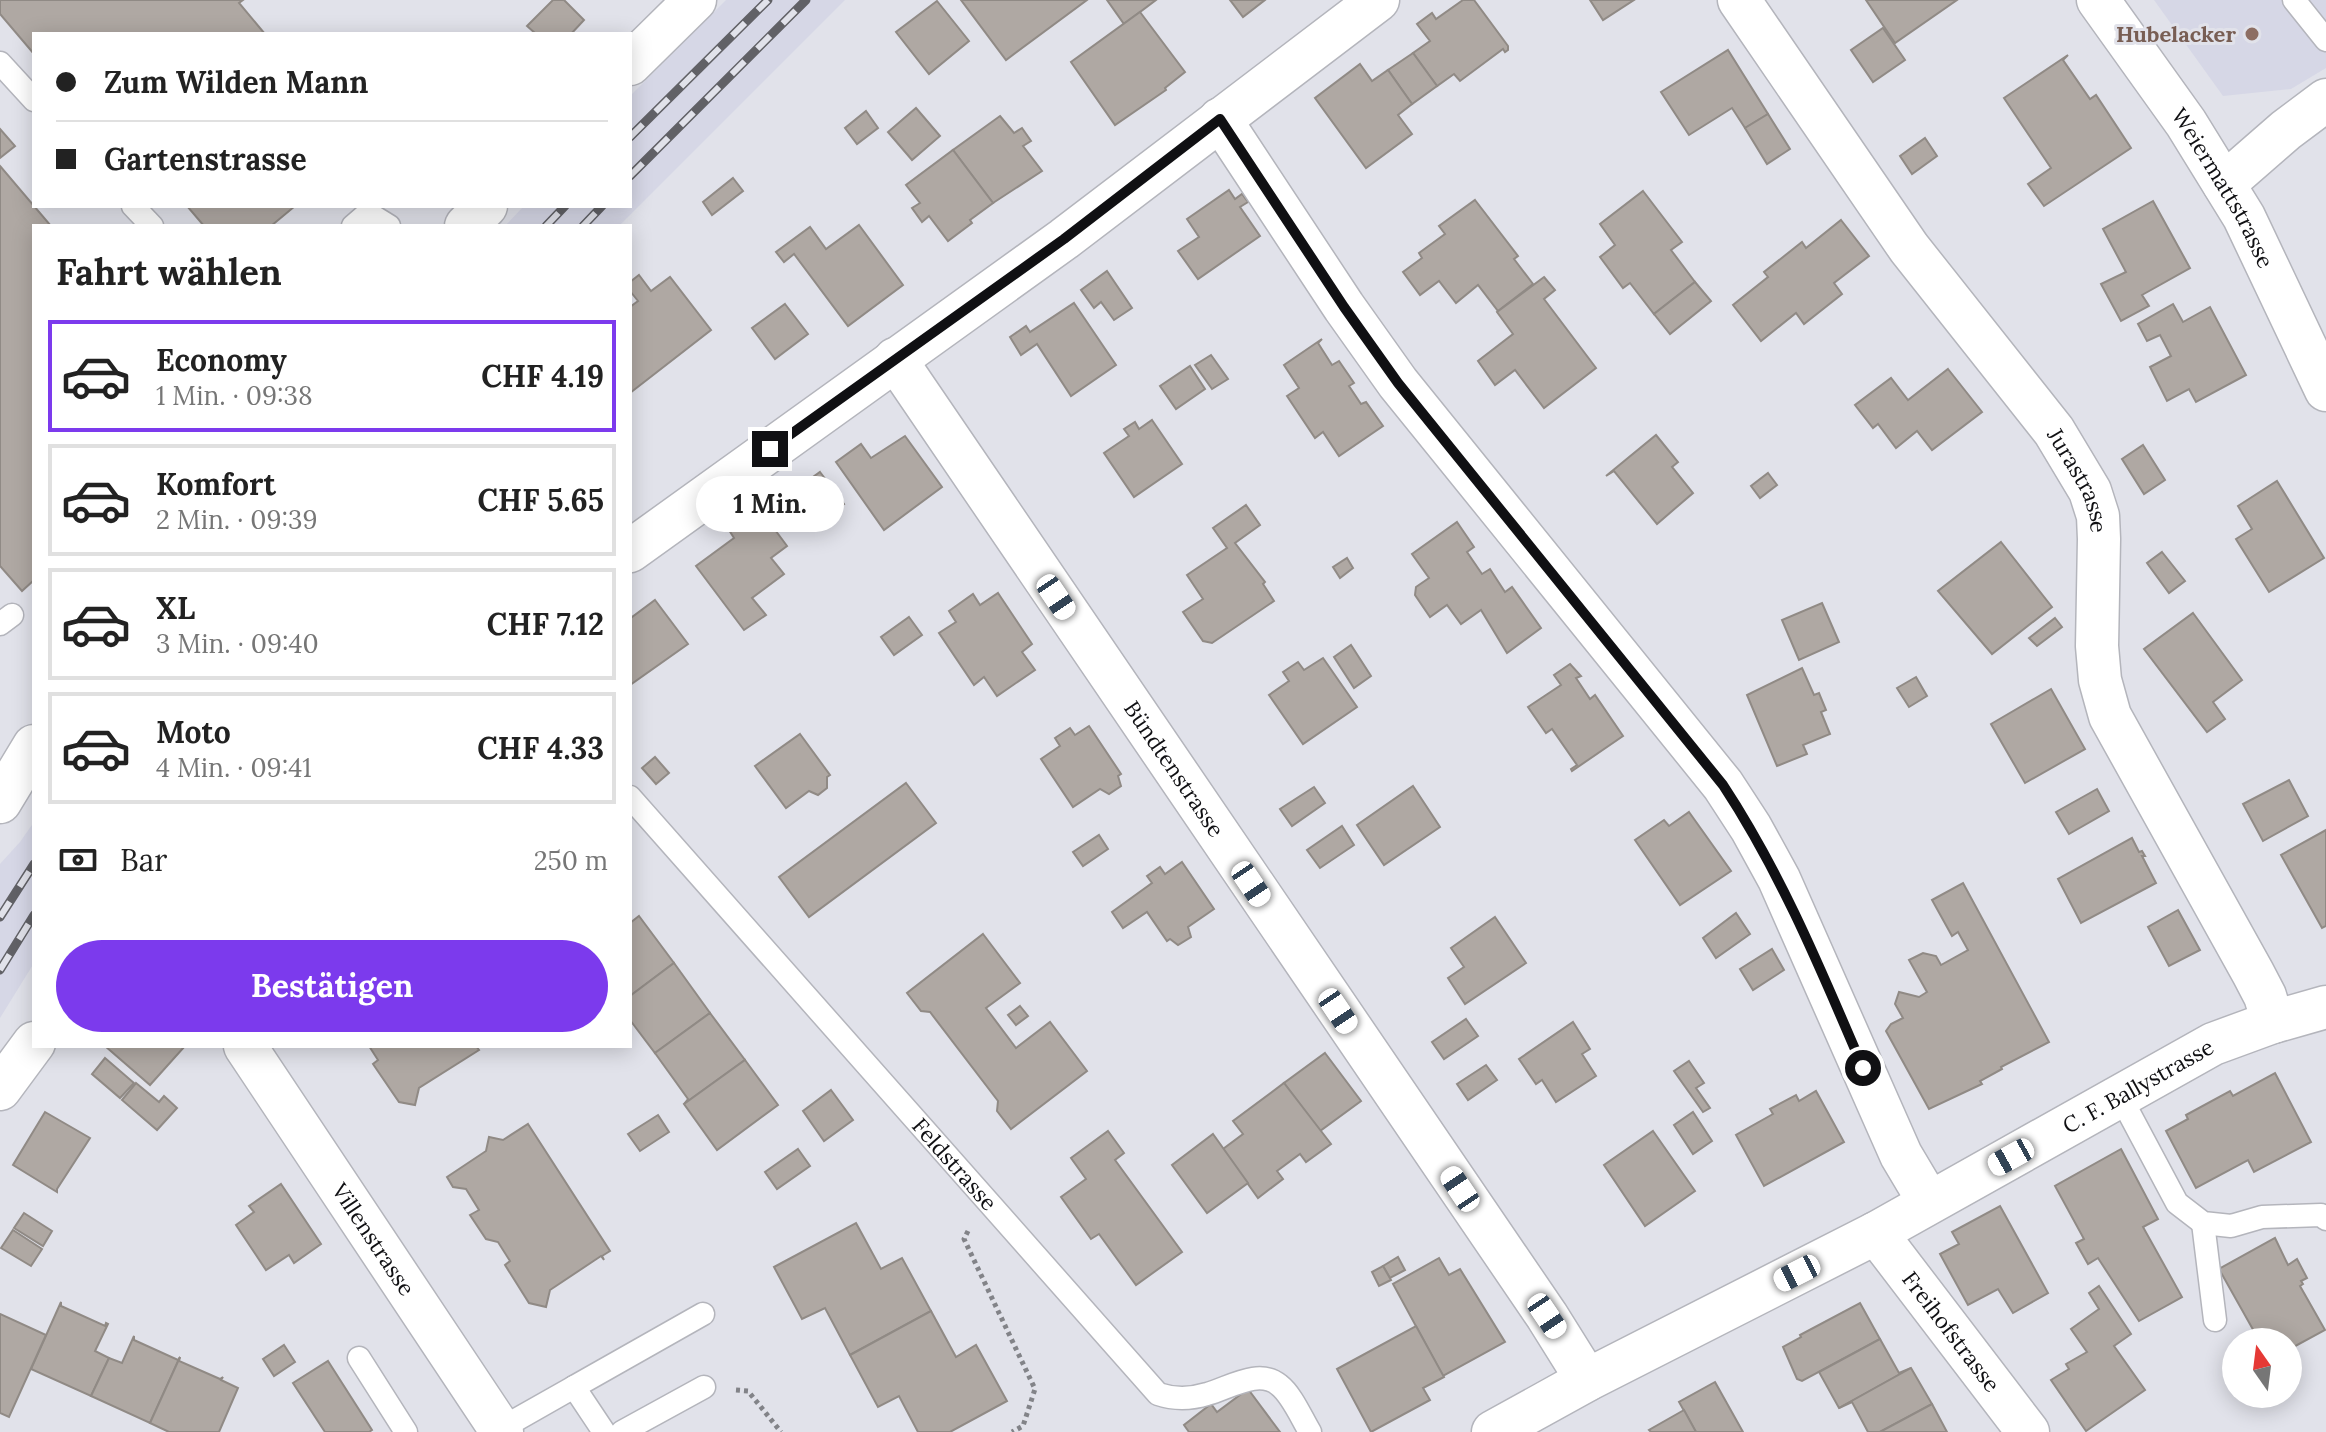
<!DOCTYPE html>
<html lang="de">
<meta charset="utf-8">
<style>
body{margin:0;font-family:Lora,serif;background:#f2f2f2;color:#222;height:100vh;display:flex;flex-direction:column;font-size:30px;white-space:nowrap}
*{box-sizing:border-box;margin:0}
p{font-size:26px;color:#767676}
.icon{flex:none;width:44px;height:44px;fill:none;stroke:currentColor;stroke-width:2;stroke-linecap:round;stroke-linejoin:round}
.map{position:relative;flex:1;overflow:hidden}
.sheet{position:absolute;left:32px;top:224px;width:600px;height:824px;display:flex;flex-direction:column;background:#fff;border-radius:0px;box-shadow:0 4px 20px #0003}
.sheet>*{flex:none}
.banner{position:absolute;left:32px;top:32px;width:600px;height:176px;border-radius:0px;box-shadow:0 4px 20px #0003;display:grid;align-content:center;height:176px;padding:0 24px;background:#fff}
.needle{width:52px;rotate:346deg}
.tools{position:absolute;left:2222px;top:1328px;display:grid;gap:16px}
.tools a{display:grid;place-items:center;width:80px;height:80px;border-radius:50%;background:#fff;box-shadow:0 4px 20px #0003;font-size:40px}
.end{position:absolute;width:36px;height:36px;margin:-18px;border:10px solid #101013;background:#fff;box-shadow:0 0 0 4px #fff}
.from{border-radius:50%}
.bubble{position:absolute;height:56px;border-radius:28px;background:#fff;box-shadow:0 4px 20px #0003;font-size:26px;font-weight:700;line-height:56px;text-align:center}
.car{position:absolute;width:24px;height:48px;margin:-24px -12px;border-radius:10px;box-shadow:0 0 6px 2px #0007;background:linear-gradient(#fff 24%,#345 0 40%,#fff 0 76%,#345 0 86%,#fff 0)}
.banner b{display:flex;align-items:center;gap:28px;height:76px;font-size:30px}
.banner b+b{border-top:2px solid #e0e0e0}
.banner i{width:20px;height:20px;background:#222}
ul{padding:0;list-style:none}
li{display:flex;align-items:center;gap:24px;height:112px;margin:0 16px 12px;padding:0 8px;border:4px solid #e0e0e0;border-radius:0px}
li div{flex:1}
li b{display:block;font-size:30px}
li em{font-style:normal;font-weight:700}
li.current{border-color:#7c3aed}
li>.icon{width:72px;height:72px;stroke-width:1.5}
h2{padding:0 24px;font-size:36px;line-height:96px}
.pay{display:flex;align-items:center;gap:20px;height:88px;padding:0 24px;font-size:30px}
.pay p{margin-inline-start:auto}
.action{display:flex;gap:16px;margin-top:auto;padding:16px 24px}
.action a{flex:1;height:92px;border-radius:48px;background:#7c3aed;color:#fff;font-size:32px;font-weight:700;line-height:92px;text-align:center}
.map>svg:first-child{display:block}
.built{fill:#d6d7e6}
.building{fill:#afa8a3;stroke:#908a85;stroke-width:2}
.lines{fill:none;stroke-linecap:round;stroke-linejoin:round}
.lane-casing{stroke:#b4b5bc;stroke-width:25}
.street-casing{stroke:#b4b5bc;stroke-width:45}
.path{stroke:#828388;stroke-width:5;stroke-dasharray:4 4;stroke-linecap:butt}
.lane{stroke:#fff;stroke-width:22}
.street{stroke:#fff;stroke-width:42}
.rail-casing{stroke:#616166;stroke-width:9}
.rail{stroke:#e1e2ea;stroke-width:6;stroke-dasharray:18;stroke-linecap:butt}
.route{stroke:#101013;stroke-width:10}
.education-dot{fill:#8d6e63;stroke:#e1e2ea;stroke-width:3}
.labels{text-anchor:middle;stroke-width:6;stroke-linejoin:round;paint-order:stroke}
.education-label{font-size:22px;font-weight:bold;fill:#785e54;stroke:#e1e2ea;text-anchor:end}
.street-label{font-size:22px;fill:#101013;stroke:#e1e2ea}
</style>
<div class="map">
<svg width="2326" height="1432" viewBox="0 0 2326 1432">
<rect width="100%" height="100%" fill="#e1e2ea"/>
<g class="built">
<polygon points="726,0 845,0 619,226 505,226 524,206 630,206 630,96"/>
<polygon points="2154,0 2326,0 2326,68 2291,89 2223,96"/>
<polygon points="34,822 34,963 0,1018 0,864 20,842"/>
</g>
<g class="building">
<polygon points="0,0 243,0 239,3 265,34 34,34 34,54 0,14"/>
<polygon points="553,0 564,0 584,20 571,34 536,34 527,26"/>
<polygon points="961,0 1087,0 1006,60"/>
<polygon points="1107,0 1156,0 1124,24"/>
<polygon points="1230,0 1265,0 1243,17"/>
<polygon points="1463,0 1474,0 1508,46 1508,50 1505,52 1503,49 1460,81 1454,74 1437,86 1413,53 1430,41 1417,24 1432,13 1436,19"/>
<polygon points="1590,0 1634,0 1603,20"/>
<polygon points="1866,0 1957,0 1895,43"/>
<polygon points="937,1 969,41 929,74 896,32"/>
<polygon points="1140,12 1185,72 1165,88 1166,90 1115,125 1071,62"/>
<polygon points="1883,28 1905,60 1873,82 1851,50"/>
<polygon points="1728,50 1768,114 1745,128 1732,108 1689,135 1661,92"/>
<polygon points="1413,53 1437,86 1412,104 1388,70"/>
<polygon points="2068,55 2063,60 2090,99 2096,95 2131,148 2044,206 2028,184 2051,168 2004,98"/>
<polygon points="1360,64 1372,81 1388,70 1412,104 1398,115 1412,134 1366,168 1315,98"/>
<polygon points="916,108 940,136 912,160 888,132"/>
<polygon points="866,111 878,128 857,144 845,128"/>
<polygon points="1768,114 1790,149 1767,164 1745,128"/>
<polygon points="1000,116 1014,133 1022,128 1031,141 1023,146 1042,171 993,203 953,150"/>
<polygon points="0,129 15,146 0,158"/>
<polygon points="1925,138 1937,156 1912,174 1900,156"/>
<polygon points="953,150 993,203 970,220 972,223 948,241 929,216 922,222 912,208 920,203 906,185"/>
<polygon points="0,166 51,226 34,226 34,580 22,591 0,566"/>
<polygon points="733,178 743,191 712,215 703,202"/>
<polygon points="1229,190 1235,199 1242,194 1248,202 1240,207 1260,236 1198,279 1178,251 1199,237 1187,219"/>
<polygon points="1643,191 1682,242 1671,250 1695,282 1654,314 1630,283 1623,288 1600,257 1615,245 1600,224"/>
<polygon points="1475,200 1518,256 1514,259 1533,284 1498,311 1478,285 1456,303 1439,281 1420,295 1403,272 1422,258 1419,253 1445,234 1439,226"/>
<polygon points="2153,201 2190,268 2142,295 2149,306 2121,321 2101,284 2126,272 2103,229"/>
<polygon points="187,206 295,206 271,226 204,226"/>
<polygon points="1841,220 1869,256 1834,283 1842,294 1804,324 1796,313 1761,341 1733,305 1768,277 1764,272 1802,242 1806,248"/>
<polygon points="859,225 903,285 848,326 794,254 784,262 776,252 810,227 826,249"/>
<polygon points="1107,271 1132,308 1114,320 1101,302 1094,308 1081,290"/>
<polygon points="639,275 651,291 670,277 711,330 630,393 630,307 638,301 630,291 630,282"/>
<polygon points="1544,277 1555,290 1544,299 1596,368 1544,408 1515,370 1495,385 1478,361 1513,334 1497,312"/>
<polygon points="1695,282 1711,301 1670,334 1654,314"/>
<polygon points="1074,303 1116,365 1071,396 1037,344 1021,355 1010,337 1026,326 1030,332"/>
<polygon points="785,304 808,334 775,359 752,328"/>
<polygon points="2173,304 2183,322 2210,307 2246,375 2196,402 2189,389 2167,401 2150,367 2171,356 2160,335 2147,341 2138,324"/>
<polygon points="1322,339 1318,343 1332,365 1339,361 1354,383 1349,386 1361,404 1366,402 1383,426 1339,456 1323,432 1315,438 1287,396 1299,388 1284,365"/>
<polygon points="1211,355 1228,379 1212,389 1195,365"/>
<polygon points="1190,366 1205,389 1176,409 1160,386"/>
<polygon points="1948,369 1982,412 1932,450 1917,431 1896,448 1878,424 1873,428 1855,405 1891,378 1908,400"/>
<polygon points="1152,420 1182,464 1134,497 1104,453 1129,436 1124,429 1135,422 1139,429"/>
<polygon points="1656,435 1678,462 1672,467 1693,493 1657,524 1614,471 1606,476"/>
<polygon points="905,436 942,487 884,530 836,462 861,444 871,458"/>
<polygon points="2143,445 2165,480 2144,494 2122,459"/>
<polygon points="820,472 844,504 812,528 788,495"/>
<polygon points="1768,473 1777,485 1760,498 1751,486"/>
<polygon points="2277,481 2324,558 2269,592 2236,539 2252,529 2238,506"/>
<polygon points="1246,505 1260,525 1235,543 1265,582 1263,584 1274,601 1212,643 1203,641 1183,612 1203,599 1187,575 1227,548 1213,528"/>
<polygon points="764,515 787,546 771,558 784,574 752,598 766,615 744,630 696,566 734,538 729,530 741,522 746,529"/>
<polygon points="1457,522 1474,547 1467,552 1482,574 1490,569 1505,592 1512,587 1541,628 1507,653 1481,610 1461,624 1447,605 1430,617 1415,595 1416,587 1429,578 1412,554"/>
<polygon points="2001,542 2052,607 1992,654 1938,591"/>
<polygon points="2162,552 2185,581 2169,593 2147,563"/>
<polygon points="1347,558 1353,568 1340,578 1333,567"/>
<polygon points="998,593 1032,644 1022,652 1035,670 997,696 984,677 974,685 939,633 956,622 949,611 973,594 980,605"/>
<polygon points="655,600 688,644 630,685 630,614 632,617"/>
<polygon points="1822,603 1839,642 1799,660 1782,620"/>
<polygon points="2193,613 2242,680 2213,702 2225,719 2207,732 2144,649"/>
<polygon points="909,617 922,635 894,655 881,637"/>
<polygon points="2055,618 2062,627 2037,646 2029,638"/>
<polygon points="1351,645 1371,676 1354,688 1334,657"/>
<polygon points="1323,658 1357,707 1303,744 1269,695 1289,681 1283,672 1298,662 1304,670"/>
<polygon points="1570,664 1581,676 1576,678 1590,699 1595,695 1623,736 1572,771 1571,769 1577,765 1552,729 1546,733 1528,707 1561,685 1554,675"/>
<polygon points="1802,668 1814,695 1819,693 1826,710 1821,712 1830,734 1803,745 1807,754 1777,766 1747,695"/>
<polygon points="1916,677 1927,696 1909,707 1897,688"/>
<polygon points="2051,689 2085,749 2025,783 1991,724"/>
<polygon points="1089,726 1121,774 1118,776 1121,786 1109,794 1100,789 1073,807 1041,759 1060,746 1055,738 1070,728 1075,735"/>
<polygon points="800,734 830,775 827,777 827,788 818,795 809,791 786,808 755,766"/>
<polygon points="655,757 669,773 656,784 642,768"/>
<polygon points="2289,780 2308,816 2263,841 2243,804"/>
<polygon points="906,783 936,823 809,917 779,877"/>
<polygon points="1413,786 1440,827 1384,865 1357,825"/>
<polygon points="1314,787 1325,803 1292,826 1280,809"/>
<polygon points="2097,789 2109,811 2069,834 2056,812"/>
<polygon points="1689,812 1731,871 1680,905 1635,840 1664,820 1669,826"/>
<polygon points="1342,826 1354,845 1320,868 1307,850"/>
<polygon points="2326,830 2326,926 2322,928 2281,855"/>
<polygon points="1099,835 1108,849 1083,866 1073,852"/>
<polygon points="2132,838 2139,852 2142,851 2145,856 2142,856 2156,883 2081,923 2058,879"/>
<polygon points="1182,862 1214,909 1188,927 1191,937 1178,945 1170,939 1167,941 1147,912 1123,928 1112,912 1152,883 1147,876 1160,867 1165,874"/>
<polygon points="1963,883 2049,1042 2001,1067 2002,1069 1980,1081 1982,1084 1929,1109 1886,1031 1891,1024 1903,1018 1895,1004 1899,992 1919,997 1927,992 1909,960 1923,953 1936,956 1941,965 1968,950 1958,932 1952,936 1932,900"/>
<polygon points="2178,910 2200,950 2169,966 2148,927"/>
<polygon points="1736,913 1750,934 1716,958 1703,938"/>
<polygon points="639,916 674,963 630,996 630,923"/>
<polygon points="1495,917 1526,963 1465,1004 1448,978 1464,967 1451,948"/>
<polygon points="983,934 1020,983 986,1008 1016,1048 1050,1022 1087,1071 1011,1129 997,1111 998,1101 930,1012 921,1011 907,993"/>
<polygon points="1772,949 1784,970 1753,990 1740,969"/>
<polygon points="674,963 710,1013 655,1053 630,1020 630,996"/>
<polygon points="1020,1006 1028,1016 1016,1025 1008,1015"/>
<polygon points="710,1013 745,1060 684,1104 688,1099 655,1053"/>
<polygon points="1466,1019 1478,1036 1444,1059 1432,1042"/>
<polygon points="1573,1022 1590,1049 1582,1054 1596,1076 1556,1102 1542,1080 1536,1084 1519,1059"/>
<polygon points="105,1046 185,1046 150,1085"/>
<polygon points="369,1046 476,1046 479,1050 419,1088 415,1105 399,1102 373,1064 378,1060"/>
<polygon points="1325,1053 1361,1101 1320,1131 1284,1083"/>
<polygon points="105,1058 134,1083 120,1098 92,1074"/>
<polygon points="745,1060 778,1105 717,1150 684,1104"/>
<polygon points="1689,1061 1704,1083 1696,1088 1710,1108 1703,1112 1674,1071"/>
<polygon points="1486,1065 1497,1080 1468,1100 1457,1084"/>
<polygon points="2275,1073 2311,1142 2254,1172 2248,1160 2196,1188 2166,1131 2188,1119 2186,1115 2230,1091 2233,1096"/>
<polygon points="136,1083 159,1102 164,1096 177,1108 157,1130 122,1100"/>
<polygon points="1284,1083 1331,1144 1306,1162 1300,1154 1277,1171 1283,1179 1258,1198 1223,1149 1243,1134 1233,1121"/>
<polygon points="831,1090 853,1120 824,1141 803,1111"/>
<polygon points="1816,1091 1844,1142 1764,1186 1736,1135 1773,1114 1770,1109 1796,1095 1799,1101"/>
<polygon points="45,1112 90,1138 57,1189 57,1192 13,1165"/>
<polygon points="1693,1112 1712,1141 1693,1154 1674,1125"/>
<polygon points="658,1115 669,1132 640,1151 628,1134"/>
<polygon points="528,1124 610,1251 602,1256 604,1260 601,1256 550,1290 546,1307 529,1303 505,1265 510,1261 498,1242 486,1239 470,1215 479,1210 466,1189 453,1187 447,1177 486,1151 489,1137 503,1140"/>
<polygon points="1108,1131 1124,1153 1115,1160 1182,1252 1136,1285 1099,1234 1091,1239 1061,1197 1086,1179 1071,1158"/>
<polygon points="1653,1131 1695,1191 1645,1226 1604,1165"/>
<polygon points="1213,1134 1248,1183 1207,1213 1172,1165"/>
<polygon points="798,1149 810,1166 777,1189 765,1172"/>
<polygon points="2121,1149 2158,1219 2143,1227 2182,1297 2139,1321 2098,1258 2088,1264 2076,1243 2084,1239 2055,1186"/>
<polygon points="281,1184 321,1244 294,1263 289,1255 266,1270 236,1225 254,1212 249,1206"/>
<polygon points="2000,1206 2048,1293 2013,1313 1998,1289 1968,1305 1940,1254 1959,1244 1952,1232"/>
<polygon points="24,1213 52,1231 43,1246 14,1228"/>
<polygon points="856,1223 881,1269 902,1258 931,1311 850,1355 825,1308 802,1319 774,1267"/>
<polygon points="13,1230 42,1249 31,1266 1,1248"/>
<polygon points="2275,1238 2288,1265 2297,1259 2307,1278 2301,1281 2303,1284 2300,1286 2325,1330 2288,1350 2288,1342 2260,1342 2219,1269"/>
<polygon points="1398,1257 1405,1270 1390,1278 1383,1266"/>
<polygon points="1439,1258 1449,1275 1460,1269 1505,1342 1443,1376 1393,1284"/>
<polygon points="1383,1266 1391,1280 1379,1286 1372,1272"/>
<polygon points="2099,1286 2131,1334 2114,1346 2145,1390 2086,1431 2051,1380 2069,1369 2066,1364 2087,1352 2071,1329 2099,1309 2089,1293"/>
<polygon points="61,1302 61,1306 105,1326 106,1323 108,1324 95,1351 109,1358 91,1396 31,1369"/>
<polygon points="1860,1303 1880,1339 1802,1381 1797,1379 1783,1347 1801,1337 1800,1335"/>
<polygon points="931,1311 956,1357 976,1345 1007,1401 950,1432 918,1432 899,1396 878,1407 850,1355"/>
<polygon points="0,1314 46,1335 9,1417 0,1413"/>
<polygon points="1416,1326 1444,1377 1423,1388 1430,1400 1371,1432 1337,1369"/>
<polygon points="134,1336 134,1340 178,1360 180,1357 150,1423 91,1396 109,1358 122,1363"/>
<polygon points="1880,1339 1899,1373 1911,1368 1839,1408 1819,1372"/>
<polygon points="284,1345 295,1362 274,1376 263,1359"/>
<polygon points="180,1357 179,1361 220,1379 223,1377 221,1380 238,1388 219,1432 169,1432 150,1423"/>
<polygon points="328,1361 372,1430 369,1432 325,1432 293,1383"/>
<polygon points="1911,1368 1932,1404 1880,1432 1868,1432 1852,1402 1839,1408"/>
<polygon points="1715,1382 1743,1432 1696,1432 1679,1402"/>
<polygon points="1248,1389 1280,1432 1189,1432 1184,1425 1211,1404 1217,1412"/>
<polygon points="1932,1404 1947,1432 1880,1432"/>
<polygon points="1684,1410 1696,1432 1651,1432 1649,1430"/>
</g>
<g class="lines">
<g class="lane-casing">
<g id="lane">
<polyline points="2294,0 2326,40"/>
<polyline points="0,63 34,100"/>
<polyline points="133,206 152,226"/>
<polyline points="353,226 368,213 389,226"/>
<polyline points="0,624 12,615"/>
<path id="s1" d="M630,797l528,597c15,5 33,5 49,0 22,-6 52,-26 72,-9 13,10 22,32 31,47"/>
<polyline points="2120,1096 2177,1203 2203,1223 2231,1226 2262,1217 2321,1215 2326,1219"/>
<polyline points="2203,1223 2215,1320"/>
<polyline points="359,1358 406,1432"/>
<polyline points="574,1387 703,1314"/>
<polyline points="500,1429 574,1387 604,1432"/>
<polyline points="622,1432 704,1387"/>
</g>
</g>
<g class="street-casing">
<g id="street">
<path id="s2" d="M1739,0l170,248 145,183 36,60 8,25 1,23 -2,107 3,34 10,36 143,257 12,23 8,26"/>
<path id="s3" d="M2098,0l88,123 58,94 82,173"/>
<polyline points="630,64 695,0"/>
<polyline points="1220,119 1344,307 1398,383 1723,785 1751,828 1779,879 1901,1155 1929,1202"/>
<polyline points="2224,184 2286,130 2326,100"/>
<polyline points="466,226 486,206"/>
<path id="s4" d="M895,359l652,957 40,64"/>
<polyline points="630,551 1064,239 1378,0"/>
<polyline points="0,802 34,746"/>
<path id="s5" d="M245,1046l257,386"/>
<polyline points="0,1089 34,1043"/>
<path id="s6" d="M1876,1233l152,199"/>
<path id="s7" d="M1493,1432l94,-52 289,-147 337,-189 60,-22 53,-15"/>
</g>
</g>
<g class="path">
<polyline points="968,1231 964,1239 1035,1389 1023,1426 1012,1432"/>
<polyline points="736,1390 748,1391 781,1432"/>
</g>
<use href="#lane" class="lane"/>
<use href="#street" class="street"/>
<g class="rail-casing">
<g id="rail">
<polyline points="630,137 768,0"/>
<polyline points="630,176 806,0"/>
<polyline points="546,226 565,206"/>
<polyline points="583,226 602,206"/>
<polyline points="0,917 34,864"/>
<polyline points="0,970 34,915"/>
</g>
</g>
<use href="#rail" class="rail"/>
</g>
<g class="lines">
<path class="route" d="M770,449l294,-210 156,-120 124,188 54,76 325,402c58,88 98,185 140,283"/>
</g>
<circle class="education-dot" cx="2252" cy="34" r="8"/>
<g class="labels">
<g class="education-label">
<text x="2236" y="42">Hubelacker</text>
</g>
<g class="street-label">
<text dy="8" stroke="none"><textPath href="#s3" startOffset="226">Weiermattstrasse</textPath></text>
<text dy="8" stroke="none"><textPath href="#s2" startOffset="590">Jurastrasse</textPath></text>
<text dy="8" stroke="none"><textPath href="#s4" startOffset="496">Bündtenstrasse</textPath></text>
<text dy="8" stroke="none"><textPath href="#s7" startOffset="732">C. F. Ballystrasse</textPath></text>
<text dy="8" stroke="none"><textPath href="#s1" startOffset="490">Feldstrasse</textPath></text>
<text dy="8" stroke="none"><textPath href="#s5" startOffset="232">Villenstrasse</textPath></text>
<text dy="8" stroke="none"><textPath href="#s6" startOffset="124">Freihofstrasse</textPath></text>
</g>
</g>
</svg>
<div class="tools">
<a><svg class="needle" viewBox="-14 -14 28 28"><path d="M0-13l5 13h-10z" fill="#e53935"/><path d="M0 13l5-13h-10z" fill="#767676"/></svg></a>
</div>
<i class="end from" style="left:1863px;top:1068px"></i>
<i class="end" style="left:770px;top:449px"></i>
<div class="bubble" style="left:696px;top:476px;width:148px">1 Min.</div>
<i class="car" style="left:1056px;top:597px;rotate:146deg"></i>
<i class="car" style="left:1251px;top:884px;rotate:146deg"></i>
<i class="car" style="left:1338px;top:1011px;rotate:146deg"></i>
<i class="car" style="left:2011px;top:1157px;rotate:241deg"></i>
<i class="car" style="left:1460px;top:1189px;rotate:326deg"></i>
<i class="car" style="left:1797px;top:1273px;rotate:243deg"></i>
<i class="car" style="left:1547px;top:1316px;rotate:146deg"></i>
<div class="banner">
<b><i class="from"></i>Zum Wilden Mann</b>
<b><i></i>Gartenstrasse</b>
</div>
<section class="sheet">
<h2>Fahrt wählen</h2>
<ul>
<li class="current"><svg class="icon" aria-label="car" viewBox="0 0 24 24"><path d="M5 17H2v-5l4-1 3-4h7l3 4 3 1v5h-3M9 17h6M6 11h13"/><circle cx="7" cy="17" r="2"/><circle cx="17" cy="17" r="2"/></svg><div><b>Economy</b><p>1 Min. · 09:38</p></div><em>CHF 4.19</em></li>
<li><svg class="icon" aria-label="car" viewBox="0 0 24 24"><path d="M5 17H2v-5l4-1 3-4h7l3 4 3 1v5h-3M9 17h6M6 11h13"/><circle cx="7" cy="17" r="2"/><circle cx="17" cy="17" r="2"/></svg><div><b>Komfort</b><p>2 Min. · 09:39</p></div><em>CHF 5.65</em></li>
<li><svg class="icon" aria-label="car" viewBox="0 0 24 24"><path d="M5 17H2v-5l4-1 3-4h7l3 4 3 1v5h-3M9 17h6M6 11h13"/><circle cx="7" cy="17" r="2"/><circle cx="17" cy="17" r="2"/></svg><div><b>XL</b><p>3 Min. · 09:40</p></div><em>CHF 7.12</em></li>
<li><svg class="icon" aria-label="car" viewBox="0 0 24 24"><path d="M5 17H2v-5l4-1 3-4h7l3 4 3 1v5h-3M9 17h6M6 11h13"/><circle cx="7" cy="17" r="2"/><circle cx="17" cy="17" r="2"/></svg><div><b>Moto</b><p>4 Min. · 09:41</p></div><em>CHF 4.33</em></li>
</ul>
<div class="pay"><svg class="icon" aria-label="cash" viewBox="0 0 24 24"><path d="M3 7h18v10H3z"/><circle cx="12" cy="12" r="2"/></svg>Bar<p>250 m</p></div>
<div class="action"><a>Bestätigen</a></div>
</section>
</div>
